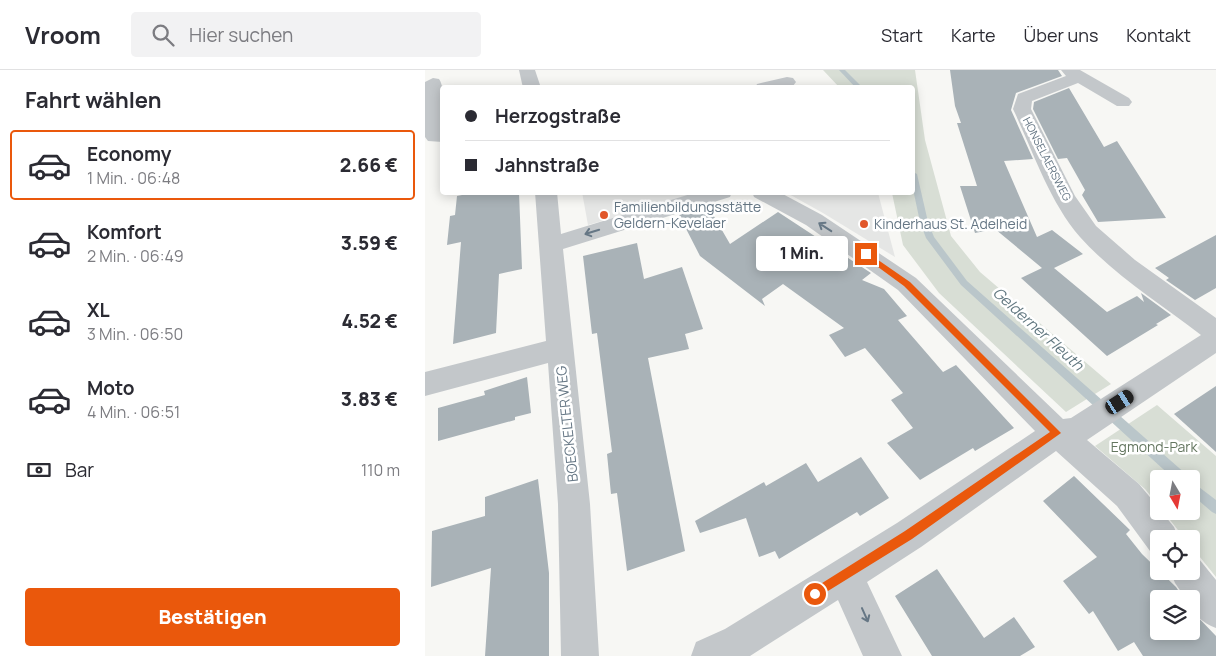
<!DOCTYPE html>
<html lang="de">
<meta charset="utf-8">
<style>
body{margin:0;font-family:Manrope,sans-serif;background:#f2f2f3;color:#2b2b33;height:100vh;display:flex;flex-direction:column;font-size:19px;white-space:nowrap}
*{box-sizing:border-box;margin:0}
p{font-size:16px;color:#7c7c81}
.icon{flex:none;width:28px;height:28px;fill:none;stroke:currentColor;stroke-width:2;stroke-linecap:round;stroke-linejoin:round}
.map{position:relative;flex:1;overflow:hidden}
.panel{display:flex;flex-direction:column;background:#fff;width:425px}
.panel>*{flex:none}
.guide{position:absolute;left:15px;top:15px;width:475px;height:110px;border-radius:5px;box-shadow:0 2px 12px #0003;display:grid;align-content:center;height:110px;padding:0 25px;background:#fff}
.needle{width:32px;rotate:170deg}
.buttons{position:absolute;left:725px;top:400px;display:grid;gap:10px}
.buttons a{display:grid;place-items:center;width:50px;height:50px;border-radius:5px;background:#fff;box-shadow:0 2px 12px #0003;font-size:25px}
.end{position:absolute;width:22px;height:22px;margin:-11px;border:6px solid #ea580c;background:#fff;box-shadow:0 0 0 2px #fff}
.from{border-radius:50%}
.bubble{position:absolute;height:35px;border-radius:5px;background:#fff;box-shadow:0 2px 12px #0003;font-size:16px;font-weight:800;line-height:35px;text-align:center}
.car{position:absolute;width:15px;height:30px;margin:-15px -8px;border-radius:6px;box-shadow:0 0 4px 1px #0007;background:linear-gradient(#222 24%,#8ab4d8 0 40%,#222 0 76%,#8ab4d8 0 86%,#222 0)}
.guide b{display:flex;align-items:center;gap:18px;height:48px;font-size:19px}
.guide b+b{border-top:1px solid #e1e1e2}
.guide i{width:12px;height:12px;background:#2b2b33}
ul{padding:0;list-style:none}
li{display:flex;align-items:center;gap:15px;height:70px;margin:0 10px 8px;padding:0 15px;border:2px solid transparent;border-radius:5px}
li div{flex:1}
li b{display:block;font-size:19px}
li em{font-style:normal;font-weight:800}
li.on{border-color:#ea580c}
li>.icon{width:45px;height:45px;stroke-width:1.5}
h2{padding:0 25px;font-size:22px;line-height:60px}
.pay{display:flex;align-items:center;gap:12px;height:55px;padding:0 25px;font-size:19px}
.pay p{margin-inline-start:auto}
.button{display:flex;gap:10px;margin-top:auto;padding:10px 25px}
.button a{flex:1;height:58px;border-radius:5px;background:#ea580c;color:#fff;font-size:20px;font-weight:800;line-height:58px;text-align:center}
header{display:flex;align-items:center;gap:30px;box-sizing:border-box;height:70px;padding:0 25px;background:#fff;border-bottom:1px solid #e1e1e2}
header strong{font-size:24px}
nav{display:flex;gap:28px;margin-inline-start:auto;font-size:18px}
.search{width:350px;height:45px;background:#f2f2f3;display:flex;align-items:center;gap:12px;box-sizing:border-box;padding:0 18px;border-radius:5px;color:#7c7c81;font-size:19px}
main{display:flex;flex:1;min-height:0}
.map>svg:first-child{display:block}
.built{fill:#e5e6e5}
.green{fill:#d8ded5}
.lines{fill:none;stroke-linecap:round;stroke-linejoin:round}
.stream{fill:#bac6ca;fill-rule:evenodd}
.building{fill:#a9b2b7}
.minor{fill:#c3c7ca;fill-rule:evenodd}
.oneway{stroke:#667785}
.route{fill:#ea580c}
.poi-dot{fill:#e1572a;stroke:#fff;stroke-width:2}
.labels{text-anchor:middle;stroke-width:5;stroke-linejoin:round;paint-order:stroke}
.far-street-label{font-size:11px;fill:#667785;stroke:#fff}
.poi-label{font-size:14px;fill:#667785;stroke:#fff;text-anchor:start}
.street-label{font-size:14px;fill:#667785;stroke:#fff}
.park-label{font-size:14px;fill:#657761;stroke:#fff}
.water-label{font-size:15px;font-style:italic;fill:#627881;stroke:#fff}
</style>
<header>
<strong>Vroom</strong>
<div class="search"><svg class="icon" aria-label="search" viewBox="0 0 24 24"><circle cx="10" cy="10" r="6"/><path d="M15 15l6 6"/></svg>Hier suchen</div>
<nav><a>Start</a><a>Karte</a><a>Über uns</a><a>Kontakt</a></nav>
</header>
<main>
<section class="panel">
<h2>Fahrt wählen</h2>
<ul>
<li class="on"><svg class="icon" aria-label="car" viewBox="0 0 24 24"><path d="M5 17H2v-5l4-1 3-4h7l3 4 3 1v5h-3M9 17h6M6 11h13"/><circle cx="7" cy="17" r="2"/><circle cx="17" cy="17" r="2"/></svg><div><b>Economy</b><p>1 Min. · 06:48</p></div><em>2.66 €</em></li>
<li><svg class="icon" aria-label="car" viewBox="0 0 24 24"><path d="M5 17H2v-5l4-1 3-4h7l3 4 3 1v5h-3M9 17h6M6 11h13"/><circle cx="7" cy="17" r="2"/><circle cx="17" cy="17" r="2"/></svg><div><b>Komfort</b><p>2 Min. · 06:49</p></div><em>3.59 €</em></li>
<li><svg class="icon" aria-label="car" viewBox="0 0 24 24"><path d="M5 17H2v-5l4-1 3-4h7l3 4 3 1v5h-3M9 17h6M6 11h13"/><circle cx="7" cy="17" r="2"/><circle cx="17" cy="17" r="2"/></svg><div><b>XL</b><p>3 Min. · 06:50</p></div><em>4.52 €</em></li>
<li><svg class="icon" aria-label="car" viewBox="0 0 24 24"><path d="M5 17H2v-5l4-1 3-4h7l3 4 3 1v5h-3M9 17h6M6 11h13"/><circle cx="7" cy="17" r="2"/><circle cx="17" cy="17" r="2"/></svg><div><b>Moto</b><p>4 Min. · 06:51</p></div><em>3.83 €</em></li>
</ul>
<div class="pay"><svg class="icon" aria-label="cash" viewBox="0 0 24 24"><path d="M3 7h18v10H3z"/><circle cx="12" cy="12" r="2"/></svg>Bar<p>110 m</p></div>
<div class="button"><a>Bestätigen</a></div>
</section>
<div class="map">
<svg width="791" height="586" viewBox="0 0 791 586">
<rect width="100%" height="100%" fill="#f7f7f4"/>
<g class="built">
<polygon points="157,122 274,123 163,155"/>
<polygon points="362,123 453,123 470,187 398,143"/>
</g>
<g class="green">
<polygon points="398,0 490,0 500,70 526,166 555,202 686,314 641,342 514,223 478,175 467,123 488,122 488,18 414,17"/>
<polygon points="732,335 791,386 791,507 766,476 766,469 760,469 738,441 766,441 766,409 734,409 734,436 720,419 670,376"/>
</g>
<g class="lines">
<g class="stream">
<polygon points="414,0 420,0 438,18 431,18"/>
<polygon points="488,102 492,104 503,152 509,167 542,211 762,405 764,409 749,409 536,215 501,168 495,152 488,119"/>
<polygon points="766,411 791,430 791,444 787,442 766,424"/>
</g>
</g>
<g class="building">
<polygon points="525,0 633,0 637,6 591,23 586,40 608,89 579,91 612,167 627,160 658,184 629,198 682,242 712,226 719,232 716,223 746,245 731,254 733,255 682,286 596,208 617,198 570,159 550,163 535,116 552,116 532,53 536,53 530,36"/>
<polygon points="644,18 679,77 692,71 741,148 673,152 657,125 660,120 642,88 633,89 608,39 609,32"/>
<polygon points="52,122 94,122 97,199 74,204 71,263 28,274 36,172 22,175 25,146 30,145 32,126"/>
<polygon points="283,136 305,174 353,142 446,203 437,210 459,219 482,246 473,250 518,302 531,295 589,358 550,381 548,378 495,410 462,373 488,358 466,330 478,323 440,278 420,287 404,265 419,258 358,214 337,229 340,236 275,186 254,145"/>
<polygon points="791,165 791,218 770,230 741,210 744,208 730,198"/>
<polygon points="212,173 219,209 257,197 278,259 260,264 264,279 223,288 260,481 202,501 192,423 186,424 182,384 187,382 172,263 167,264 158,186"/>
<polygon points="102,307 106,343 90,347 90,350 13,371 13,338 60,325 59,321"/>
<polygon points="791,316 791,382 749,344"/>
<polygon points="436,387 464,428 435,446 432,442 354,489 350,481 334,487 321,448 275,463 270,451 339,412 341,416 381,393 393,412"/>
<polygon points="649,406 705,460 701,464 717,484 751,517 759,529 734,529 734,561 766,561 766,540 791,566 791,586 718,586 709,572 693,581 668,541 664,544 638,511 672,487 618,431"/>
<polygon points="113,409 124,503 124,586 60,586 66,498 6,517 7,461 60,446 60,427"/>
<polygon points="512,499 559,568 589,547 610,577 595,586 507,586 470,526"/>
</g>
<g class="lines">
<g class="minor">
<polygon points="94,0 110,0 116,18 98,18"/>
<path d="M636,0h19l49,28 3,4 -3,4h-12l-39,-23 -46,18 -1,8 44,87 21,30 39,34 81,58v35l-129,87 52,44 20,24v3h2l13,16 5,12h-20v16l-9,-4 -33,-45 -61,-55 -135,96 -54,35 35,74h-39l-25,-56 -88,56h-59l5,-14 29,-13 172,-106 138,-92 -137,-141 -92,-65 -52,-28 -2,-5h27l43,23 94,63 147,141 8,-1 130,-83c-40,-31 -87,-60 -121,-98 -31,-36 -47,-86 -67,-128l5,-15 48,-18z"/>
<polygon points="362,7 368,8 371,12 368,16 330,18 332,14"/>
<path d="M8,8l6,1c8,11 4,49 4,63l-15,-1 -3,-4v-55z"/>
<polygon points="110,122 132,122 136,164 272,122 307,122 305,127 138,179 165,434 174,586 136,586 133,434 123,293 0,326 0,302 121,271"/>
<path d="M766,485l8,4 17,21v48c-13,-5 -25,-14 -25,-29h-5l-11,-16 -5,-12h21z"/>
</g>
</g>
<defs><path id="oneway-shaft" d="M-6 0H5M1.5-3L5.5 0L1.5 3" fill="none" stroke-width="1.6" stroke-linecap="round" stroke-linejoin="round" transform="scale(1.25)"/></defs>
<g class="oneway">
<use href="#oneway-shaft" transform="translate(400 157) rotate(-147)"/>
<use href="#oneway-shaft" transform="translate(167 162) rotate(163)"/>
<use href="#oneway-shaft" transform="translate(440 545) rotate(66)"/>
</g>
<polygon class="route" points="438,183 443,183 485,212 636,363 487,469 390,529 386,528 386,520 480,461 625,362 479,216 438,186"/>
<g class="poi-dot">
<circle cx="179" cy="145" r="5"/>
<circle cx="439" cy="154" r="5"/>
</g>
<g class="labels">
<g class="far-street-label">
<text transform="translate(622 89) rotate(63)" y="4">HONSELAERSWEG</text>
</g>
<g class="poi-label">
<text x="189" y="142">Familienbildungsstätte<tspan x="189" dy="16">Geldern-Kevelaer</tspan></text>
<text x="449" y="159">Kinderhaus St. Adelheid</text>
</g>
<g class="street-label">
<text transform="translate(142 354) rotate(-96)" y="5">BOECKELTER WEG</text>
</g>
<g class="park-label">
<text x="729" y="382">Egmond-Park</text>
</g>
<g class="water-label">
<text transform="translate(613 259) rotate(42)" y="5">Gelderner Fleuth</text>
</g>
</g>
</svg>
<div class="buttons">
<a><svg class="needle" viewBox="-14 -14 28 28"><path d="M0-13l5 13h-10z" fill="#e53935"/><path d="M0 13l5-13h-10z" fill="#7c7c81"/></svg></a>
<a><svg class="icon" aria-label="locate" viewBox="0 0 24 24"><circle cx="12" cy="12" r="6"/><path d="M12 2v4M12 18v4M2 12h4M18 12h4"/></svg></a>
<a><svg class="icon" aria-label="layers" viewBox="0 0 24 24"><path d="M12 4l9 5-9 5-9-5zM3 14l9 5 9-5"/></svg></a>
</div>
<i class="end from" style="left:390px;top:524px"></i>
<i class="end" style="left:441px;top:184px"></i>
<div class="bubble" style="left:331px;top:166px;width:92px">1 Min.</div>
<i class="car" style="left:695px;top:332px;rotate:57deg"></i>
<div class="guide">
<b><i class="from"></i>Herzogstraße</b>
<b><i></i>Jahnstraße</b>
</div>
</div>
</main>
